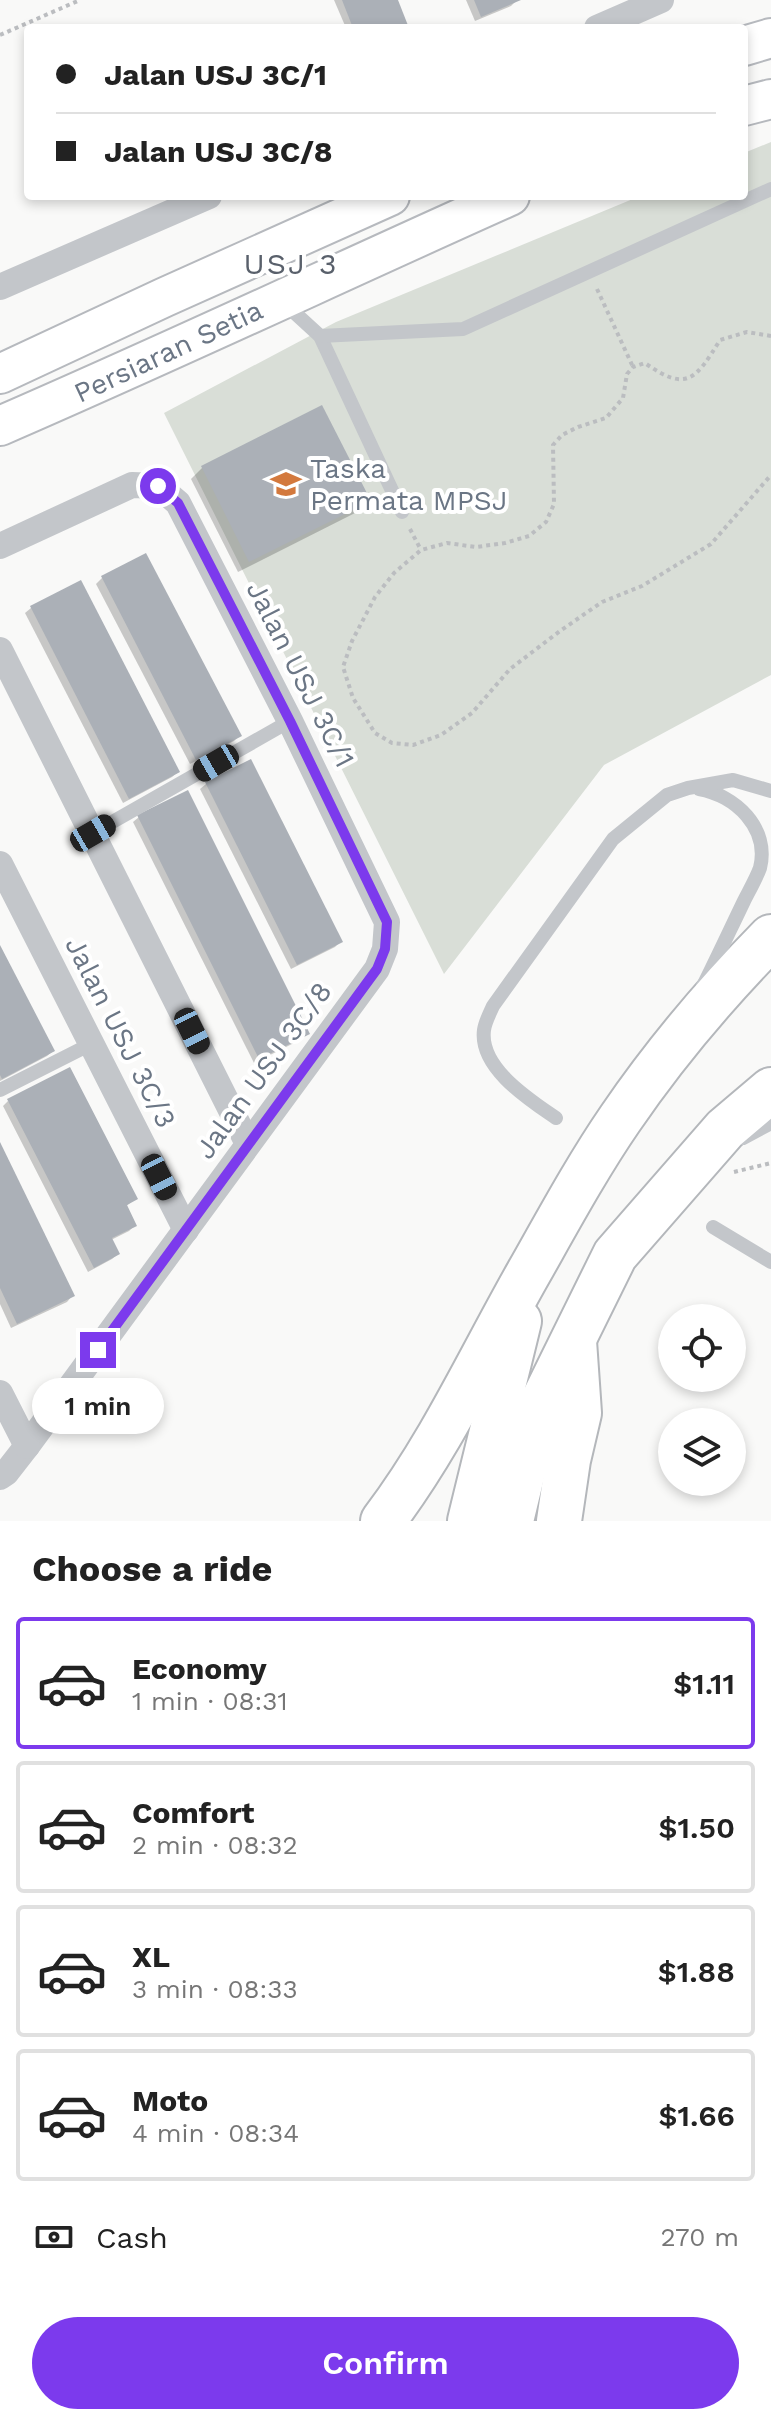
<!DOCTYPE html>
<meta charset="utf-8">
<style>
body{margin:0;font-family:"Work Sans",sans-serif;background:#f6f6f6;color:#222;height:100vh;display:flex;flex-direction:column;font-size:30px;white-space:nowrap}
*{box-sizing:border-box;margin:0}
p{font-size:26px;color:#767676}
.icon{flex:none;width:44px;height:44px;fill:none;stroke:currentColor;stroke-width:2;stroke-linecap:round;stroke-linejoin:round}
.map{position:relative;height:1521px;overflow:hidden}
.details{display:flex;flex-direction:column;background:#fff;flex:1}
.details>*{flex:none}
.guide{position:absolute;left:24px;top:24px;width:724px;height:176px;border-radius:8px;box-shadow:0 4px 12px #0003;display:grid;align-content:center;height:176px;padding:0 32px;background:#fff}
.tools{position:absolute;left:658px;top:1304px;display:grid;gap:16px}
.tools a{display:grid;place-items:center;width:88px;height:88px;border-radius:50%;background:#fff;box-shadow:0 4px 12px #0003;font-size:40px}
.end{position:absolute;width:36px;height:36px;margin:-18px;border:10px solid #7c3aed;background:#fff;box-shadow:0 0 0 4px #fff}
.from{border-radius:50%}
.bubble{position:absolute;height:56px;border-radius:28px;background:#fff;box-shadow:0 4px 12px #0003;font-size:26px;font-weight:600;line-height:56px;text-align:center}
.car{position:absolute;width:24px;height:48px;margin:-24px -12px;border-radius:10px;box-shadow:0 0 6px 2px #0007;background:linear-gradient(#222 24%,#8ab4d8 0 40%,#222 0 76%,#8ab4d8 0 86%,#222 0)}
.guide b{display:flex;align-items:center;gap:28px;height:76px;font-size:30px}
.guide b+b{border-top:2px solid #e0e0e0}
.guide i{width:20px;height:20px;background:#222}
ul{padding:0;list-style:none}
li{display:flex;align-items:center;gap:24px;height:132px;margin:0 16px 12px;padding:0 16px;border:4px solid #e0e0e0;border-radius:8px}
li div{flex:1}
li b{display:block;font-size:30px}
li em{font-style:normal;font-weight:600}
li.active{border-color:#7c3aed}
li>.icon{width:72px;height:72px;stroke-width:1.5}
h2{padding:0 32px;font-size:36px;line-height:96px}
.pay{display:flex;align-items:center;gap:20px;height:88px;padding:0 32px;font-size:30px}
.pay p{margin-inline-start:auto}
.primary-button{display:flex;gap:16px;margin-top:auto;padding:16px 32px}
.primary-button a{flex:1;height:92px;border-radius:48px;background:#7c3aed;color:#fff;font-size:32px;font-weight:600;line-height:92px;text-align:center}
.map>svg:first-child{display:block}
.green{fill:#d9ded7}
.shadow{fill:#0003}
.building{fill:#abb0b7}
.lines{fill:none;stroke-linecap:round;stroke-linejoin:round}
.secondary-casing{stroke:#b6b9be;stroke-width:42}
.motorway-casing{stroke:#b4b7bb;stroke-width:48}
.path{stroke:#bbbdc0;stroke-width:4;stroke-dasharray:4 4;stroke-linecap:butt}
.service{stroke:#c3c6ca;stroke-width:14}
.minor{stroke:#c3c6ca;stroke-width:26}
.secondary{stroke:#fff;stroke-width:38}
.motorway{stroke:#fff;stroke-width:44}
.route{stroke:#7c3aed;stroke-width:10}
.labels{text-anchor:middle;stroke-width:8;stroke-linejoin:round;paint-order:stroke}
.street-label{font-size:28px;fill:#6b7685;stroke:#fff}
.poi-label{font-size:28px;fill:#6b7685;stroke:#fff;text-anchor:start}
.neighbourhood-label{font-size:30px;letter-spacing:2px;fill:#59606b;stroke:#fff}
</style>
<div class="map">
<svg width="771" height="1521" viewBox="0 0 771 1521">
<rect width="100%" height="100%" fill="#f9f9f8"/>
<polygon class="green" points="771,142 771,675 604,765 444,974 164,413 336,322 640,196 744,196 744,153"/>
<g class="shadow">
<polygon points="334,0 396,0 407,28 346,28"/>
<polygon points="466,0 517,0 511,6 475,21"/>
<polygon points="321,408 368,501 357,512 238,572 191,479 202,468"/>
<polygon points="145,556 239,736 234,741 190,764 96,584 102,578"/>
<polygon points="80,582 178,772 172,777 123,803 25,613 31,608"/>
<polygon points="250,762 340,942 335,947 291,969 200,789 206,784"/>
<polygon points="139,817 308,1033 302,1039 254,1063 133,822"/>
<polygon points="0,949 53,1051 47,1056 0,1081"/>
<polygon points="8,1101 135,1199 125,1207 135,1225 129,1231 111,1240 118,1254 112,1259 88,1272 3,1106"/>
<polygon points="0,1146 72,1296 67,1302 11,1328 0,1304"/>
</g>
<g class="building">
<polygon points="342,0 398,0 409,28 353,28"/>
<polygon points="474,0 521,0 481,17"/>
<polygon points="322,405 371,501 249,562 201,466"/>
<polygon points="146,553 242,736 196,760 101,576"/>
<polygon points="81,580 180,772 129,799 30,606"/>
<polygon points="251,759 343,942 297,965 205,782"/>
<polygon points="188,790 310,1034 259,1059 137,815"/>
<polygon points="0,945 55,1051 2,1079 0,1075"/>
<polygon points="70,1067 138,1199 127,1205 137,1226 112,1238 120,1254 94,1268 7,1099"/>
<polygon points="0,1142 75,1296 17,1324 0,1288"/>
</g>
<g class="lines">
<g class="secondary-casing">
<g id="secondary">
<polyline points="744,46 771,38"/>
<polyline points="744,106 771,99"/>
<polyline points="0,374 165,297 390,196"/>
<path d="M0,426c171,-74 340,-154 510,-230"/>
</g>
</g>
<g class="motorway-casing">
<g id="motorway">
<path d="M383,1521c60,-79 101,-171 150,-256 27,-48 56,-101 87,-146 45,-66 95,-125 151,-182"/>
<polyline points="470,1521 519,1321"/>
<polyline points="511,1521 537,1413 615,1255 725,1129 771,1090"/>
<polyline points="559,1521 568,1460 579,1413 574,1341"/>
</g>
</g>
<g class="path">
<polyline points="0,35 80,0"/>
<polyline points="597,289 633,367"/>
<path d="M771,336l-24,-4 -27,8c-24,39 -33,53 -75,23l-12,4 -6,7 -4,24 -17,20 -28,9 -16,8 -9,10 1,59 -8,18 -17,14 -24,7 -29,4 -29,-4 -26,7 -27,23 -19,24 -23,44 -9,26 10,31 22,35 17,10 21,2 28,-10 31,-22 38,-44 50,-38 42,-29 40,-16 69,-42 60,-69"/>
<polyline points="410,529 421,550"/>
<polyline points="734,1172 771,1163"/>
</g>
<g class="service">
<polyline points="284,303 320,336 402,512"/>
<polyline points="320,336 463,329 771,189"/>
<path d="M699,789c36,6 71,39 61,79 -4,11 -11,23 -16,33 -14,29 -27,57 -41,85"/>
<polyline points="93,833 290,721"/>
<polyline points="0,1090 91,1044"/>
<path d="M556,1118c-26,-18 -77,-50 -72,-88 1,-8 6,-17 9,-24l120,-167 54,-44 21,-7 45,-8 38,11"/>
<polyline points="743,1138 771,1123"/>
<polyline points="713,1227 771,1262"/>
</g>
<g class="minor">
<polyline points="597,28 661,0"/>
<polyline points="0,287 209,196"/>
<polyline points="0,546 132,485 158,486 178,503 290,721 387,922 385,949 377,969 27,1446 6,1473 0,1477"/>
<polyline points="0,650 248,1144"/>
<polyline points="0,864 186,1230"/>
<polyline points="0,1393 27,1446"/>
</g>
<use href="#secondary" class="secondary"/>
<use href="#motorway" class="motorway"/>
</g>
<g class="lines">
<polyline class="route" points="98,1350 377,969 385,949 387,922 290,721 178,503 158,486"/>
</g>
<defs>
<g id="school-bare" transform="scale(2.4)"><path d="M0-5L7-2L0 1L-7-2ZM-4 1L0 2.5L4 1V4Q0 6-4 4Z" fill="#d3793d" stroke="#fff" stroke-width="2.5" paint-order="stroke"/></g>
</defs>
<g fill-rule="evenodd">
<use href="#school-bare" x="286" y="484"/>
</g>
<g class="labels">
<g class="street-label">
<text transform="translate(168 351) rotate(-25)" y="10">Persiaran Setia</text>
<text transform="translate(301 674) rotate(63)" y="10">Jalan USJ 3C/1</text>
<text transform="translate(121 1032) rotate(63)" y="10">Jalan USJ 3C/3</text>
<text transform="translate(263 1070) rotate(-54)" y="10">Jalan USJ 3C/8</text>
</g>
<g class="poi-label">
<text x="310" y="478">Taska<tspan x="310" dy="32">Permata MPSJ</tspan></text>
</g>
<g class="neighbourhood-label">
<text x="291" y="274">USJ 3</text>
</g>
</g>
</svg>
<div class="tools">
<a><svg class="icon" aria-label="locate" viewBox="0 0 24 24"><circle cx="12" cy="12" r="6"/><path d="M12 2v4M12 18v4M2 12h4M18 12h4"/></svg></a>
<a><svg class="icon" aria-label="layers" viewBox="0 0 24 24"><path d="M12 4l9 5-9 5-9-5zM3 14l9 5 9-5"/></svg></a>
</div>
<i class="end from" style="left:158px;top:486px"></i>
<i class="end" style="left:98px;top:1350px"></i>
<div class="bubble" style="left:32px;top:1378px;width:132px">1 min</div>
<i class="car" style="left:216px;top:763px;rotate:240deg"></i>
<i class="car" style="left:93px;top:833px;rotate:60deg"></i>
<i class="car" style="left:192px;top:1031px;rotate:154deg"></i>
<i class="car" style="left:159px;top:1177px;rotate:153deg"></i>
<div class="guide">
<b><i class="from"></i>Jalan USJ 3C/1</b>
<b><i></i>Jalan USJ 3C/8</b>
</div>
</div>
<section class="details">
<h2>Choose a ride</h2>
<ul>
<li class="active"><svg class="icon" aria-label="car" viewBox="0 0 24 24"><path d="M5 17H2v-5l4-1 3-4h7l3 4 3 1v5h-3M9 17h6M6 11h13"/><circle cx="7" cy="17" r="2"/><circle cx="17" cy="17" r="2"/></svg><div><b>Economy</b><p>1 min · 08:31</p></div><em>$1.11</em></li>
<li><svg class="icon" aria-label="car" viewBox="0 0 24 24"><path d="M5 17H2v-5l4-1 3-4h7l3 4 3 1v5h-3M9 17h6M6 11h13"/><circle cx="7" cy="17" r="2"/><circle cx="17" cy="17" r="2"/></svg><div><b>Comfort</b><p>2 min · 08:32</p></div><em>$1.50</em></li>
<li><svg class="icon" aria-label="car" viewBox="0 0 24 24"><path d="M5 17H2v-5l4-1 3-4h7l3 4 3 1v5h-3M9 17h6M6 11h13"/><circle cx="7" cy="17" r="2"/><circle cx="17" cy="17" r="2"/></svg><div><b>XL</b><p>3 min · 08:33</p></div><em>$1.88</em></li>
<li><svg class="icon" aria-label="car" viewBox="0 0 24 24"><path d="M5 17H2v-5l4-1 3-4h7l3 4 3 1v5h-3M9 17h6M6 11h13"/><circle cx="7" cy="17" r="2"/><circle cx="17" cy="17" r="2"/></svg><div><b>Moto</b><p>4 min · 08:34</p></div><em>$1.66</em></li>
</ul>
<div class="pay"><svg class="icon" aria-label="cash" viewBox="0 0 24 24"><path d="M3 7h18v10H3z"/><circle cx="12" cy="12" r="2"/></svg>Cash<p>270 m</p></div>
<div class="primary-button"><a>Confirm</a></div>
</section>
